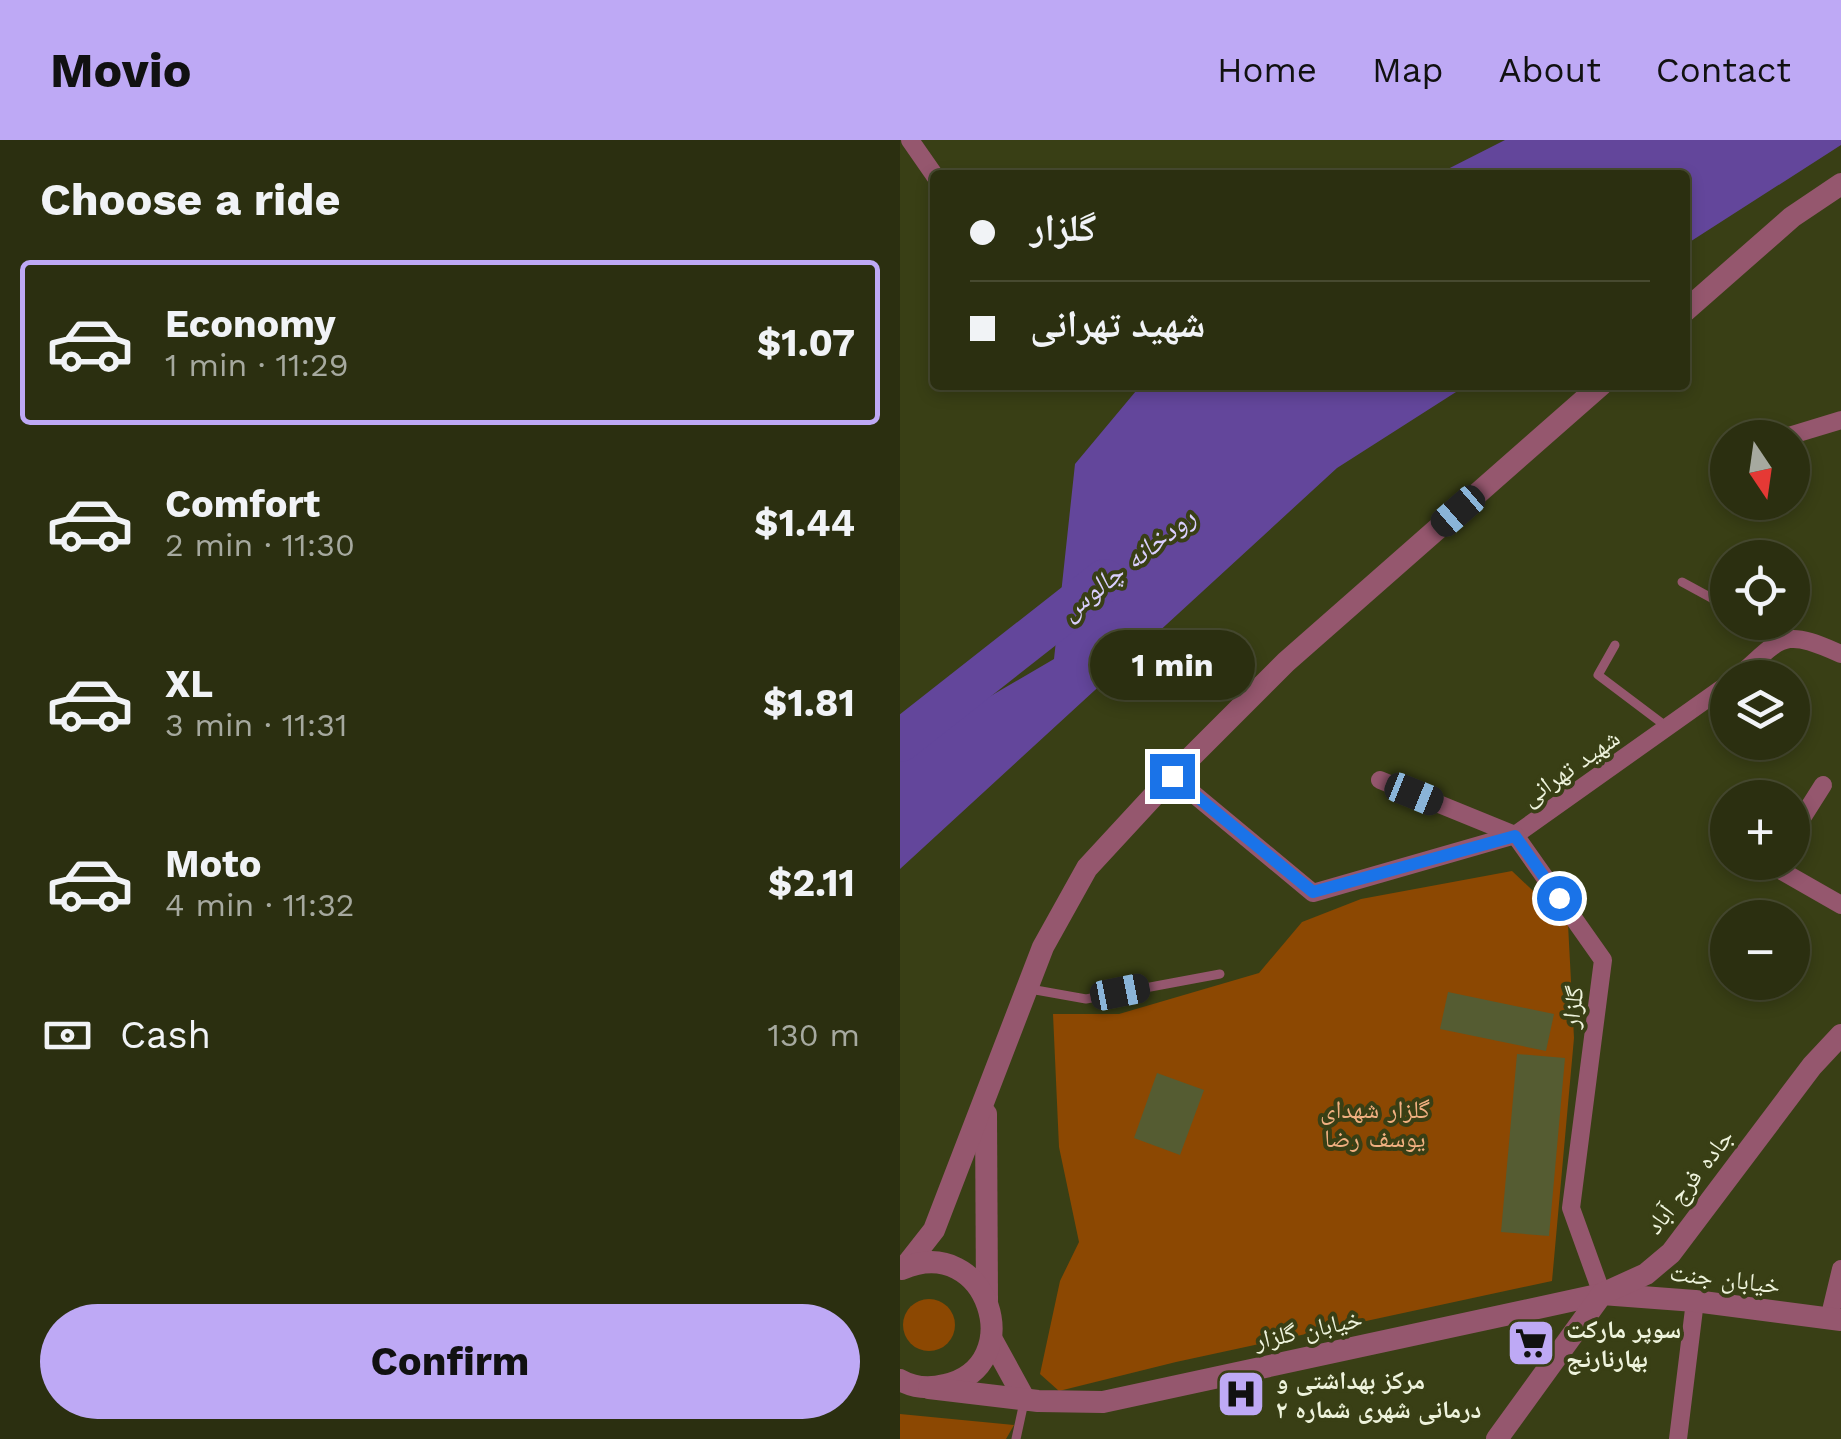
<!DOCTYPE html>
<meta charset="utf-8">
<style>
body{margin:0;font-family:"Work Sans","Noto Naskh Arabic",sans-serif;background:#373b1e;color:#f1f3f6;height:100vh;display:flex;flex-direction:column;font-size:38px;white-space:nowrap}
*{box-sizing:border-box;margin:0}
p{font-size:32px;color:#a6a99f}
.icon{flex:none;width:55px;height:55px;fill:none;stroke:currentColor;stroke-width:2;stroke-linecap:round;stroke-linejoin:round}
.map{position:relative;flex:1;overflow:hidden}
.panel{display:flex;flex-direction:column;background:#2b2f10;width:900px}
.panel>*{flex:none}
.hud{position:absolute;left:30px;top:30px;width:760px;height:220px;border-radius:10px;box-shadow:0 5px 15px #0003,0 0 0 2px #474a30;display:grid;align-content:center;height:220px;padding:0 40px;background:#2b2f10}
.needle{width:65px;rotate:167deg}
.tools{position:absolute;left:810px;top:280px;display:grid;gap:20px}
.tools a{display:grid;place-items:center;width:100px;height:100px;border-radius:50%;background:#2b2f10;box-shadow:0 5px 15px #0003,0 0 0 2px #474a30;font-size:50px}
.end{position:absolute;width:45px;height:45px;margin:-22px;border:12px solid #1a73e8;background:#fff;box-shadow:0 0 0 5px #fff}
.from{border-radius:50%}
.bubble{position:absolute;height:70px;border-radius:35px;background:#2b2f10;box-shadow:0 5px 15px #0003,0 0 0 2px #474a30;font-size:32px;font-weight:700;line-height:70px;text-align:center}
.car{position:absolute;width:30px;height:60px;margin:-30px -15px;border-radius:12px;box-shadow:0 0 8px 2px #0007;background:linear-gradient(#222 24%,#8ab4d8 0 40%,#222 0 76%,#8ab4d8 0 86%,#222 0)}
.hud b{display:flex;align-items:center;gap:35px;height:95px;font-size:38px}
.hud b+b{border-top:2px solid #474a30}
.hud i{width:25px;height:25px;background:#f1f3f6}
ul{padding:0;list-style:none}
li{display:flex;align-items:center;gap:30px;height:165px;margin:0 20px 15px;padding:0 20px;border:5px solid transparent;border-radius:10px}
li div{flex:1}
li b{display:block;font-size:38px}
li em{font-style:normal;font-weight:700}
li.on{border-color:#bea9f5}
li>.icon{width:90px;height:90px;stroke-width:1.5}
h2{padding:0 40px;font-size:45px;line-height:120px}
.pay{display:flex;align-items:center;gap:25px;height:110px;padding:0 40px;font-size:38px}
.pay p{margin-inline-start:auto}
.button{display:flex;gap:20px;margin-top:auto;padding:20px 40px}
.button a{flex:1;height:115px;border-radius:60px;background:#bea9f5;color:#111;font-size:40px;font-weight:700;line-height:115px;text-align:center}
header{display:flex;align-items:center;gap:60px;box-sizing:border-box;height:140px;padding:0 50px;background:#bea9f5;color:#111}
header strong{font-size:48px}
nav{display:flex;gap:55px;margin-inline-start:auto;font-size:35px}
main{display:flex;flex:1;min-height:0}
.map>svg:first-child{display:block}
.green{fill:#8c4802}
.water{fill:#63469b}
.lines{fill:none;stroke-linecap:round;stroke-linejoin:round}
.river{stroke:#63469b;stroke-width:42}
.building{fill:#555c32}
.service{stroke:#95576e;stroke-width:9}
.minor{stroke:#95576e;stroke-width:18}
.tertiary{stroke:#95576e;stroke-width:22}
.route{stroke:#1a73e8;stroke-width:12}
.labels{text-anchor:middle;stroke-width:8;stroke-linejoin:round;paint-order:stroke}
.street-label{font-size:25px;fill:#eef3dc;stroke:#393f15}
.park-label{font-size:25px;fill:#f1b081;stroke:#393f15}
.poi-label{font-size:25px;font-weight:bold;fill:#eef3dc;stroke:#393f15;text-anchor:start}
.water-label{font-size:28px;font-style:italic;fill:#dacffe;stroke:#393f15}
</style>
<header>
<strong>Movio</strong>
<nav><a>Home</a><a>Map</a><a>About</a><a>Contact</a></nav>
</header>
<main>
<section class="panel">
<h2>Choose a ride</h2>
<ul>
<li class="on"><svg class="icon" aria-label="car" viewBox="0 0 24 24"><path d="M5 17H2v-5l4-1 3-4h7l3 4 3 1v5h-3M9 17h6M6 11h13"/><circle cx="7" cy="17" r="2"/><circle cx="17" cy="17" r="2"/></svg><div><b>Economy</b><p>1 min · 11:29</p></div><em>$1.07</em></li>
<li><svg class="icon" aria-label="car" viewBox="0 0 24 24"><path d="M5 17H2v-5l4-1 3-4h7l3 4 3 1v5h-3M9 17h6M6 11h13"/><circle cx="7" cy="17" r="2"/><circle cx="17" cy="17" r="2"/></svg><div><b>Comfort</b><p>2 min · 11:30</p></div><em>$1.44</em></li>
<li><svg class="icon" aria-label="car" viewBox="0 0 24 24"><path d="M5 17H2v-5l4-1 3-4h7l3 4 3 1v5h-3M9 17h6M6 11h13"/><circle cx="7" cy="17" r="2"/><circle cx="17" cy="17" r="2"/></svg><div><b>XL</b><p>3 min · 11:31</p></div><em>$1.81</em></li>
<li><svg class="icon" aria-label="car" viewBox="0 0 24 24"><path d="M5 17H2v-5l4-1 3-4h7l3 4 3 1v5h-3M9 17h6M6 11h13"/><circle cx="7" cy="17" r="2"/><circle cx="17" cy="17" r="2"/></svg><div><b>Moto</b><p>4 min · 11:32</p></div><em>$2.11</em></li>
</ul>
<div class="pay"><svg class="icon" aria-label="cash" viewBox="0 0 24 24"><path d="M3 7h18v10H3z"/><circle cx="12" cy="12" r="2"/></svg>Cash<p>130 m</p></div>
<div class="button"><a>Confirm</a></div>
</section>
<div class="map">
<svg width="941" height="1299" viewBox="0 0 941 1299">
<rect width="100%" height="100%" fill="#393f15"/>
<g class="green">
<polygon points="612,731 668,784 674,898 652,1141 276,1222 159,1251 140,1234 160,1141 179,1102 159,1007 153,874 219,874 359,833 402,782 461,759"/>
<circle cx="29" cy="1185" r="26"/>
<polygon points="0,1274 114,1285 106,1299 0,1299"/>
</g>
<g class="water">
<polygon points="605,0 941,0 941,5 785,105 785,35 536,35"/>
<polygon points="241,245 567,245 437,328 0,729 0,609 154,519 175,324"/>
</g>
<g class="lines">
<polyline class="river" points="0,601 205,440"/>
</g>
<g class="building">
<polygon points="548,852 654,874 646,911 540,889"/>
<polygon points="617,914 665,918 649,1096 601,1092"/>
<polygon points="257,933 304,950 280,1015 234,998"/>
</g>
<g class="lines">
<g class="service">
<polyline points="782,442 828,467"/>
<polyline points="854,482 882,499"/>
<polyline points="715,505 698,535 767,587"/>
<polyline points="130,849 186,859 320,834"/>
<polyline points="116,1299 124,1262"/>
</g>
<g class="minor">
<polyline points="10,0 35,36"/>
<polyline points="882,298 941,280"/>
<path d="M836,538c48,-41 44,-51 105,-24"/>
<polyline points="272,636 413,753 615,695 828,544"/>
<polyline points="480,640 615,695 703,820 671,1068 702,1154"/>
<polyline points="892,694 923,645"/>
<polyline points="878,722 880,730 941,765"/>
<polyline points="929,1179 941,1129"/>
<polyline points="778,1299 795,1161"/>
</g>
<g class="tertiary">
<polyline points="785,171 892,77 941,44"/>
<polyline points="86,974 87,1160"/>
<polyline points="5,1127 34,1090 143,807 187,728 272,636 386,522 701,245"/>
<polyline points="91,1198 125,1260"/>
<path d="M0,1240c14,8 29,9 45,5 85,-19 43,-154 -43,-116"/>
<polyline points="29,1248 138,1261 203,1262 702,1154 795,1161 941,1180"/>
<polyline points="597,1299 702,1154 746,1134 771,1113 912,926 941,895"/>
</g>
</g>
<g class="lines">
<polyline class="route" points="272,636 413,752 615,696 659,758"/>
</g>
<defs>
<g id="supermarket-square" transform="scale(2.5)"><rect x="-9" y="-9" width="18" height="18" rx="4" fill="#bea9f5" stroke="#393f15"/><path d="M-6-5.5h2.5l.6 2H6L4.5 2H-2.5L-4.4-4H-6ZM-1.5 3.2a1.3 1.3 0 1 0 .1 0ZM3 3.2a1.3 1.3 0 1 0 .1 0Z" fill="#111"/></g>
<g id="hospital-square" transform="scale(2.5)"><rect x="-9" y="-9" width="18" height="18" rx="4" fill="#bea9f5" stroke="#393f15"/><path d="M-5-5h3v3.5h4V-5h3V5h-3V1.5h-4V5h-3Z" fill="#111"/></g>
</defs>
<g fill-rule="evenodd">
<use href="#supermarket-square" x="631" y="1203"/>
<use href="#hospital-square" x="341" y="1254"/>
</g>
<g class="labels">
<g class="street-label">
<text transform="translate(670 627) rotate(-35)" y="9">شهید تهرانی</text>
<text transform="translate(672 867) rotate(-83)" y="9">گلزار</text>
<text transform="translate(789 1041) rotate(-52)" y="9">جاده فرج آباد</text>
<text transform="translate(825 1138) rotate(7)" y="9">خیابان جنت</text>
<text transform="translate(408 1189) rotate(-12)" y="9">خیابان گلزار</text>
</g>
<g class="park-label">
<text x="475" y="978">گلزار شهدای<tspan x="475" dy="29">یوسف رضا</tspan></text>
</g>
<g class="poi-label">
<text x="666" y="1198">سوپر مارکت<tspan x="666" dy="29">بهارنارنج</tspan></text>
<text x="376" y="1249">مرکز بهداشتی و<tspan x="376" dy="29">درمانی شهری شماره ۲</tspan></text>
</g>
<g class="water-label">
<text transform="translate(227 423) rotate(-38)" y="10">رودخانه چالوس</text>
</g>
</g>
</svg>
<div class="tools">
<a><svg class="needle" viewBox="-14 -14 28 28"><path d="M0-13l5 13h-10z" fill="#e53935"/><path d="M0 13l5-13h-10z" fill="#a6a99f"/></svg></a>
<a><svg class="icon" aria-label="locate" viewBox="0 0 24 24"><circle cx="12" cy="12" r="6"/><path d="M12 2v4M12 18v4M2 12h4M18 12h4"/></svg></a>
<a><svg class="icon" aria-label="layers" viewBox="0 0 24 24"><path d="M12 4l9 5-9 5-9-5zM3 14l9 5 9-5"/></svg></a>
<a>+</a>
<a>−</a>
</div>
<i class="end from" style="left:659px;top:758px"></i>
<i class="end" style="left:272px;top:636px"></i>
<div class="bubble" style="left:190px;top:490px;width:165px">1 min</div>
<i class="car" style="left:558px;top:371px;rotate:229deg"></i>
<i class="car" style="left:514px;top:654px;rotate:112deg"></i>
<i class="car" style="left:220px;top:852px;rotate:79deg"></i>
<div class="hud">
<b><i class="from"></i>گلزار</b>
<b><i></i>شهید تهرانی</b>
</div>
</div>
</main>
